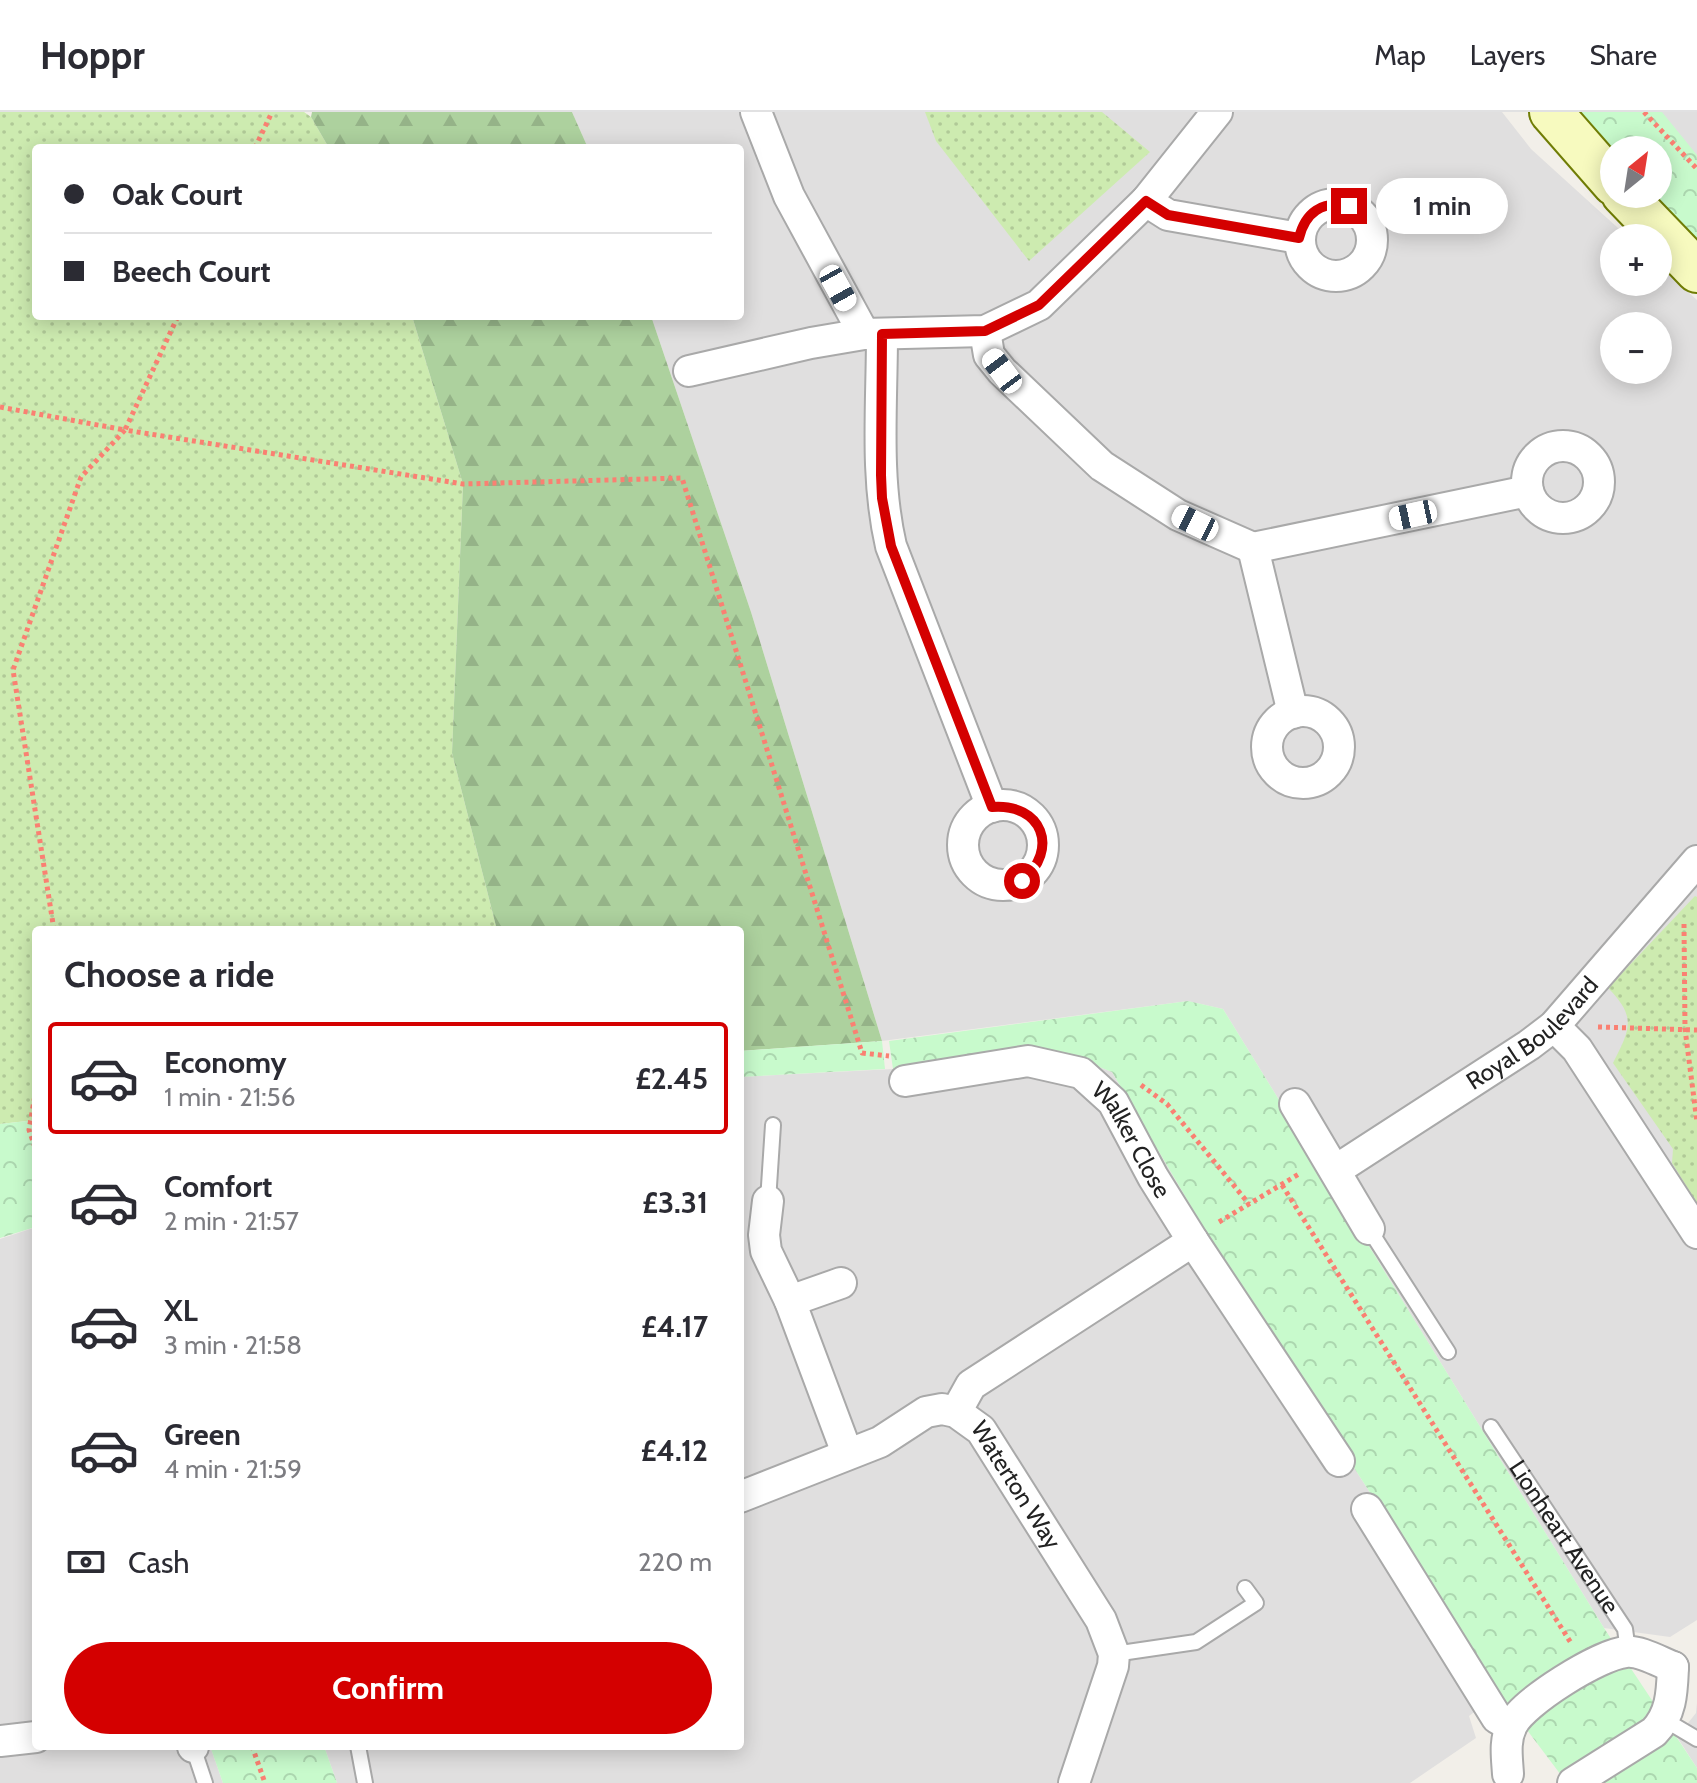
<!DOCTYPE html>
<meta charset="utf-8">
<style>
body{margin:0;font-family:Cabin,sans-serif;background:#f7f7f7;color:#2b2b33;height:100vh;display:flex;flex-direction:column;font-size:30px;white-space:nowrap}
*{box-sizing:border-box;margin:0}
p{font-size:26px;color:#7c7c81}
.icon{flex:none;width:44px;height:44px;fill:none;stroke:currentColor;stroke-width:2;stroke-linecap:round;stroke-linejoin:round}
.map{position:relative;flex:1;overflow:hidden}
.side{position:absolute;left:32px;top:814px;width:712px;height:824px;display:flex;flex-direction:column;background:#fff;border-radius:8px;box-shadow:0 4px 20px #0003}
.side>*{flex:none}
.hud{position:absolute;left:32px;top:32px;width:712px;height:176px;border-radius:8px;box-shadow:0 4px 20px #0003;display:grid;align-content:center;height:176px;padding:0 32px;background:#fff}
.needle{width:52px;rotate:30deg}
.fabs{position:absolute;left:1600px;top:24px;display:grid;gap:16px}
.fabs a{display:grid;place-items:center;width:72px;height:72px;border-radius:50%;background:#fff;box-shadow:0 4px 20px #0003;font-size:40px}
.end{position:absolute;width:36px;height:36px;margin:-18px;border:10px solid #d40000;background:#fff;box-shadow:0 0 0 4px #fff}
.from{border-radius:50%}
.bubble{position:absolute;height:56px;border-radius:28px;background:#fff;box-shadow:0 4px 20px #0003;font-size:26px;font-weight:700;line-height:56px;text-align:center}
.car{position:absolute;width:24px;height:48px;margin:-24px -12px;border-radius:10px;box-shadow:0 0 6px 2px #0007;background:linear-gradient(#fff 24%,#345 0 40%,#fff 0 76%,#345 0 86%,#fff 0)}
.hud b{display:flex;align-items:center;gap:28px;height:76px;font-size:30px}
.hud b+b{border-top:2px solid #e1e1e2}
.hud i{width:20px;height:20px;background:#2b2b33}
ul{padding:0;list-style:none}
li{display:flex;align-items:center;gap:24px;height:112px;margin:0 16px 12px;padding:0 16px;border:4px solid transparent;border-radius:8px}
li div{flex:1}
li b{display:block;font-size:30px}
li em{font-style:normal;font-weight:700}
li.selected{border-color:#d40000}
li>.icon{width:72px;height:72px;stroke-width:1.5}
h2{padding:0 32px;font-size:36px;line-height:96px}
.pay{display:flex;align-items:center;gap:20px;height:88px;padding:0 32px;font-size:30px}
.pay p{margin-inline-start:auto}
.primary-button{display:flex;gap:16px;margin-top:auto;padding:16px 32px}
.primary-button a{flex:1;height:92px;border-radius:48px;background:#d40000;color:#fff;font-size:32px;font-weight:700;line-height:92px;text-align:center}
header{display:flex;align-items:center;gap:48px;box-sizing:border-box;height:112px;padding:0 40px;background:#fff;border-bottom:2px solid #e1e1e2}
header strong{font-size:38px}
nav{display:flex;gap:44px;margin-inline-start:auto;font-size:28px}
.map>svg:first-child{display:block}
.residential{fill:#e0dfdf;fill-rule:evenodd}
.grass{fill:url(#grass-dots)}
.forest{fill:url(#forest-firs)}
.park{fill:url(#park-crowns)}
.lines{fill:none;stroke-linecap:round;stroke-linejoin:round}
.lane-casing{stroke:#a9a9a9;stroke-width:18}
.street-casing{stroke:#a9a9a9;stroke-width:34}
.secondary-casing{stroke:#707d05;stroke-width:46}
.path{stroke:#fa8072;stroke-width:5;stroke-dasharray:4 4;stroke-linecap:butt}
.lane{stroke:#fff;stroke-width:14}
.street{stroke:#fff;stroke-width:30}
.secondary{stroke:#f7fabf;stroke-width:42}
.route{stroke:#d40000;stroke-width:10}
.labels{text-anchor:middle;stroke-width:7;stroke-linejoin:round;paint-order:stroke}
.street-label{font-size:24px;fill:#222;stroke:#fff}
</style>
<header>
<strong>Hoppr</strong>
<nav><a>Map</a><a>Layers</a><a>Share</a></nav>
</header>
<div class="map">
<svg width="1697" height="1671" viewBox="0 0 1697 1671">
<defs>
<pattern id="grass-dots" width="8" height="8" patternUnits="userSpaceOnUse" patternTransform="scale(2)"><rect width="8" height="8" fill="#cdebb0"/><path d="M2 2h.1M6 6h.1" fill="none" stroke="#b0c997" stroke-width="1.8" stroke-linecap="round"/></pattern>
<pattern id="forest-firs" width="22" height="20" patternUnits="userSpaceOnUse" patternTransform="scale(2)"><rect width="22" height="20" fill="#add19e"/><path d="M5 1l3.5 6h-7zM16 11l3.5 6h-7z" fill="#95b388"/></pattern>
<pattern id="park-crowns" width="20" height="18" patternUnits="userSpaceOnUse" patternTransform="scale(2)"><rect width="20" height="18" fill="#c8facc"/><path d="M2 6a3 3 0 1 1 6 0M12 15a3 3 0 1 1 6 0" fill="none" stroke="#acd6af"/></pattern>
</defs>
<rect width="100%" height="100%" fill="#f2efe9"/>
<g class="residential">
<path d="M572,0h930l29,37 98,89h-15v44h44v-17l39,35v1320l-27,17 -66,-9 -381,-619 -35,-8 -306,40 -131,-429 -100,-296h89v-168h-152zM1614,214h44v44h-44z"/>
<polygon points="1656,0 1697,0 1697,45"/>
<polygon points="1061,940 1112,960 1248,1191 1499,1581 1469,1604 1476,1626 1410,1671 337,1671 324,1634 740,1634 740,965 893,957"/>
<polygon points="33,1116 36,1126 36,1634 210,1634 223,1671 0,1671 0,1127"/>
<polygon points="1697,1591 1697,1656 1677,1625 1696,1601"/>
</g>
<g class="grass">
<polygon points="0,0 304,0 311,5 329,36 36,36 36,204 412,204 463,372 452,641 497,818 36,818 36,1008 0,1012"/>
<polygon points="925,0 1102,0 1150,40 1029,149 936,29"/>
<path d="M1695,784l2,1v306l-25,-40 1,-14 -60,-86c17,-34 24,-46 -5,-75z"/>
</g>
<g class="forest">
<polygon points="312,0 572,0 588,36 329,36 311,5"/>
<polygon points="412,204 651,204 751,500 882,929 740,939 740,818 497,818 452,641 463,372"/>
</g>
<g class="park">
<polygon points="1567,0 1662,0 1697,43 1697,135 1646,82 1658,82 1658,38 1614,38 1614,49"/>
<polygon points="1188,889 1223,897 1604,1516 1697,1656 1697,1671 1567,1671 1499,1581 1248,1191 1112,960 1061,940 893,957 889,929"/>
<polygon points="882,929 885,957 740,965 740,939"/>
<polygon points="36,1008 36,1126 32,1116 0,1126 0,1012"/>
<polygon points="210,1634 324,1634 337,1671 223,1671"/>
</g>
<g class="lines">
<g class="lane-casing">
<g id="lane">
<polyline points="768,1089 773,1013"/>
<polyline points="1369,1117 1448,1240"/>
<path id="s1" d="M1491,1315l134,202 3,22"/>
<polyline points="1114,1542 1196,1530 1256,1491 1245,1476"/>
<polyline points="1665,1608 1697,1627"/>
<polyline points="358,1634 365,1671"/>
<polyline points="193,1635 205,1671"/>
</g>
</g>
<g class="street-casing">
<g id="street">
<polyline points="756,0 789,84 864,222"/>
<polyline points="1146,89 1168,103 1299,126"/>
<circle cx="1336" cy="128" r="36"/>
<polyline points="985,219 989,243 1002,259 1102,354 1178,403 1253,436 1528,379"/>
<path d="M882,222c0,71 -7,143 9,212l101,261"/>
<polyline points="689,259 811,231 864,222 985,219 1039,193 1146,89 1217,0"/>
<circle cx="1563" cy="370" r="36"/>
<polyline points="1253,436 1293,601"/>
<circle cx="1303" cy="635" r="36"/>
<circle cx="1003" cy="733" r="40"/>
<polyline points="1554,914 1577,937 1697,1121"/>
<path id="s2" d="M905,969l123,-20 53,12 32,29 40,75 40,64 146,220"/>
<polyline points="1295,992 1369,1117"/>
<path id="s3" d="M1336,1058l193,-125 25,-19 143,-165"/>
<polyline points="768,1089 764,1123 766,1139 790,1189 847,1341"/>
<polyline points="790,1189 841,1171"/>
<polyline points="956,1300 971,1273 1193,1129"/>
<path id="s4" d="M740,1385l140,-55 46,-30 16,-3 14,3 25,18 120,190 13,34 -1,12 -39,117"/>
<polyline points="1367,1397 1497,1606 1511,1614"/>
<polyline points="0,1629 36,1625"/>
<polyline points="193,1634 193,1635"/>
<path d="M1508,1662c-1,-17 -4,-33 4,-49 11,-23 88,-71 114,-73 13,-2 34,10 47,15"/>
<path d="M1573,1671l81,-51c18,-19 18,-41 19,-65"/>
</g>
</g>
<g class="secondary-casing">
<g id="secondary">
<polyline points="1551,0 1614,72"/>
<polyline points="1623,82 1697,159"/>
</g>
</g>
<g class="path">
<polyline points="1644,0 1697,57"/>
<polyline points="255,36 272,0"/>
<polyline points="0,295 125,318 178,204"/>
<polyline points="1684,812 1685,917 1697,1010"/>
<polyline points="54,818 13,558 81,365 125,318 463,372 682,366 862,941 889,944"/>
<polyline points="1598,915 1697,918"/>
<polyline points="1141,973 1167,992 1249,1092"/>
<polyline points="36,977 29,1018 36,1038"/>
<polyline points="1282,1073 1571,1531"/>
<polyline points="1219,1110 1299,1062"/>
<polyline points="252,1634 265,1671"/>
</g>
<use href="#lane" class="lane"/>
<use href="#street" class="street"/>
<use href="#secondary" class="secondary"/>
</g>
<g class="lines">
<path class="route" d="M1022,769c38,-32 20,-78 -30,-74l-101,-261 -9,-48 -1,-23 1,-141 103,-3 54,-26 107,-104 22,14 131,23c6,-25 23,-38 50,-32"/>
</g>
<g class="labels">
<g class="street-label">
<text dy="8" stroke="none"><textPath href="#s3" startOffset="240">Royal Boulevard</textPath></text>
<text dy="8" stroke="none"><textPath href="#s2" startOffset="264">Walker Close</textPath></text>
<text dy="8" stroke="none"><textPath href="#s4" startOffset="332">Waterton Way</textPath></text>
<text dy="8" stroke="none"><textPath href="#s1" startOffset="132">Lionheart Avenue</textPath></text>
</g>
</g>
</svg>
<div class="fabs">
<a><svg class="needle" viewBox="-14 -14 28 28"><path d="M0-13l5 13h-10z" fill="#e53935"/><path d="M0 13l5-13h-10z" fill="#7c7c81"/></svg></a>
<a>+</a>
<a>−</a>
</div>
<i class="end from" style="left:1022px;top:769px"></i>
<i class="end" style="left:1349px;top:94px"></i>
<div class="bubble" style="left:1376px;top:66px;width:132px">1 min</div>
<i class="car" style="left:838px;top:176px;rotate:151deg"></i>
<i class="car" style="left:1002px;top:259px;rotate:323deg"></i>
<i class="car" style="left:1413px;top:403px;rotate:258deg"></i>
<i class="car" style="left:1195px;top:411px;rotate:296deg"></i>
<div class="hud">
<b><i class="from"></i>Oak Court</b>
<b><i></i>Beech Court</b>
</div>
<section class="side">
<h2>Choose a ride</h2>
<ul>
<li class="selected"><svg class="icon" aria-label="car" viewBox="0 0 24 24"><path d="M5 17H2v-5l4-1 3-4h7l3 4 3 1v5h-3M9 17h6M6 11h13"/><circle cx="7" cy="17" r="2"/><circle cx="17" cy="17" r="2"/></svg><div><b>Economy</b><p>1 min · 21:56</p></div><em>£2.45</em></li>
<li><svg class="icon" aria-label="car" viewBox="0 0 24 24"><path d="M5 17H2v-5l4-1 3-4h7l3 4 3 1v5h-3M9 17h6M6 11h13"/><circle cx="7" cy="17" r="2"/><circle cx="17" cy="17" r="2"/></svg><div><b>Comfort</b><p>2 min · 21:57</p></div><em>£3.31</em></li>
<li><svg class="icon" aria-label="car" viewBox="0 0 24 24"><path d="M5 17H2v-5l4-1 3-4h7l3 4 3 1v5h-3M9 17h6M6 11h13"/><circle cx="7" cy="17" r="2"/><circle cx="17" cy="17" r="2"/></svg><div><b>XL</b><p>3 min · 21:58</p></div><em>£4.17</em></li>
<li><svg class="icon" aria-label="car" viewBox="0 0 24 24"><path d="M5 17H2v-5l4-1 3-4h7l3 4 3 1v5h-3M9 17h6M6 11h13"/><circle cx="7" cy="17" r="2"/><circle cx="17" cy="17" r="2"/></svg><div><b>Green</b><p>4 min · 21:59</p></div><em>£4.12</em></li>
</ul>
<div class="pay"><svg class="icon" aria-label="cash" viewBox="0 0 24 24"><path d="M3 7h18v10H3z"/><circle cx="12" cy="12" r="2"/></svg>Cash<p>220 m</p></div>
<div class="primary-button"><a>Confirm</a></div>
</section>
</div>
